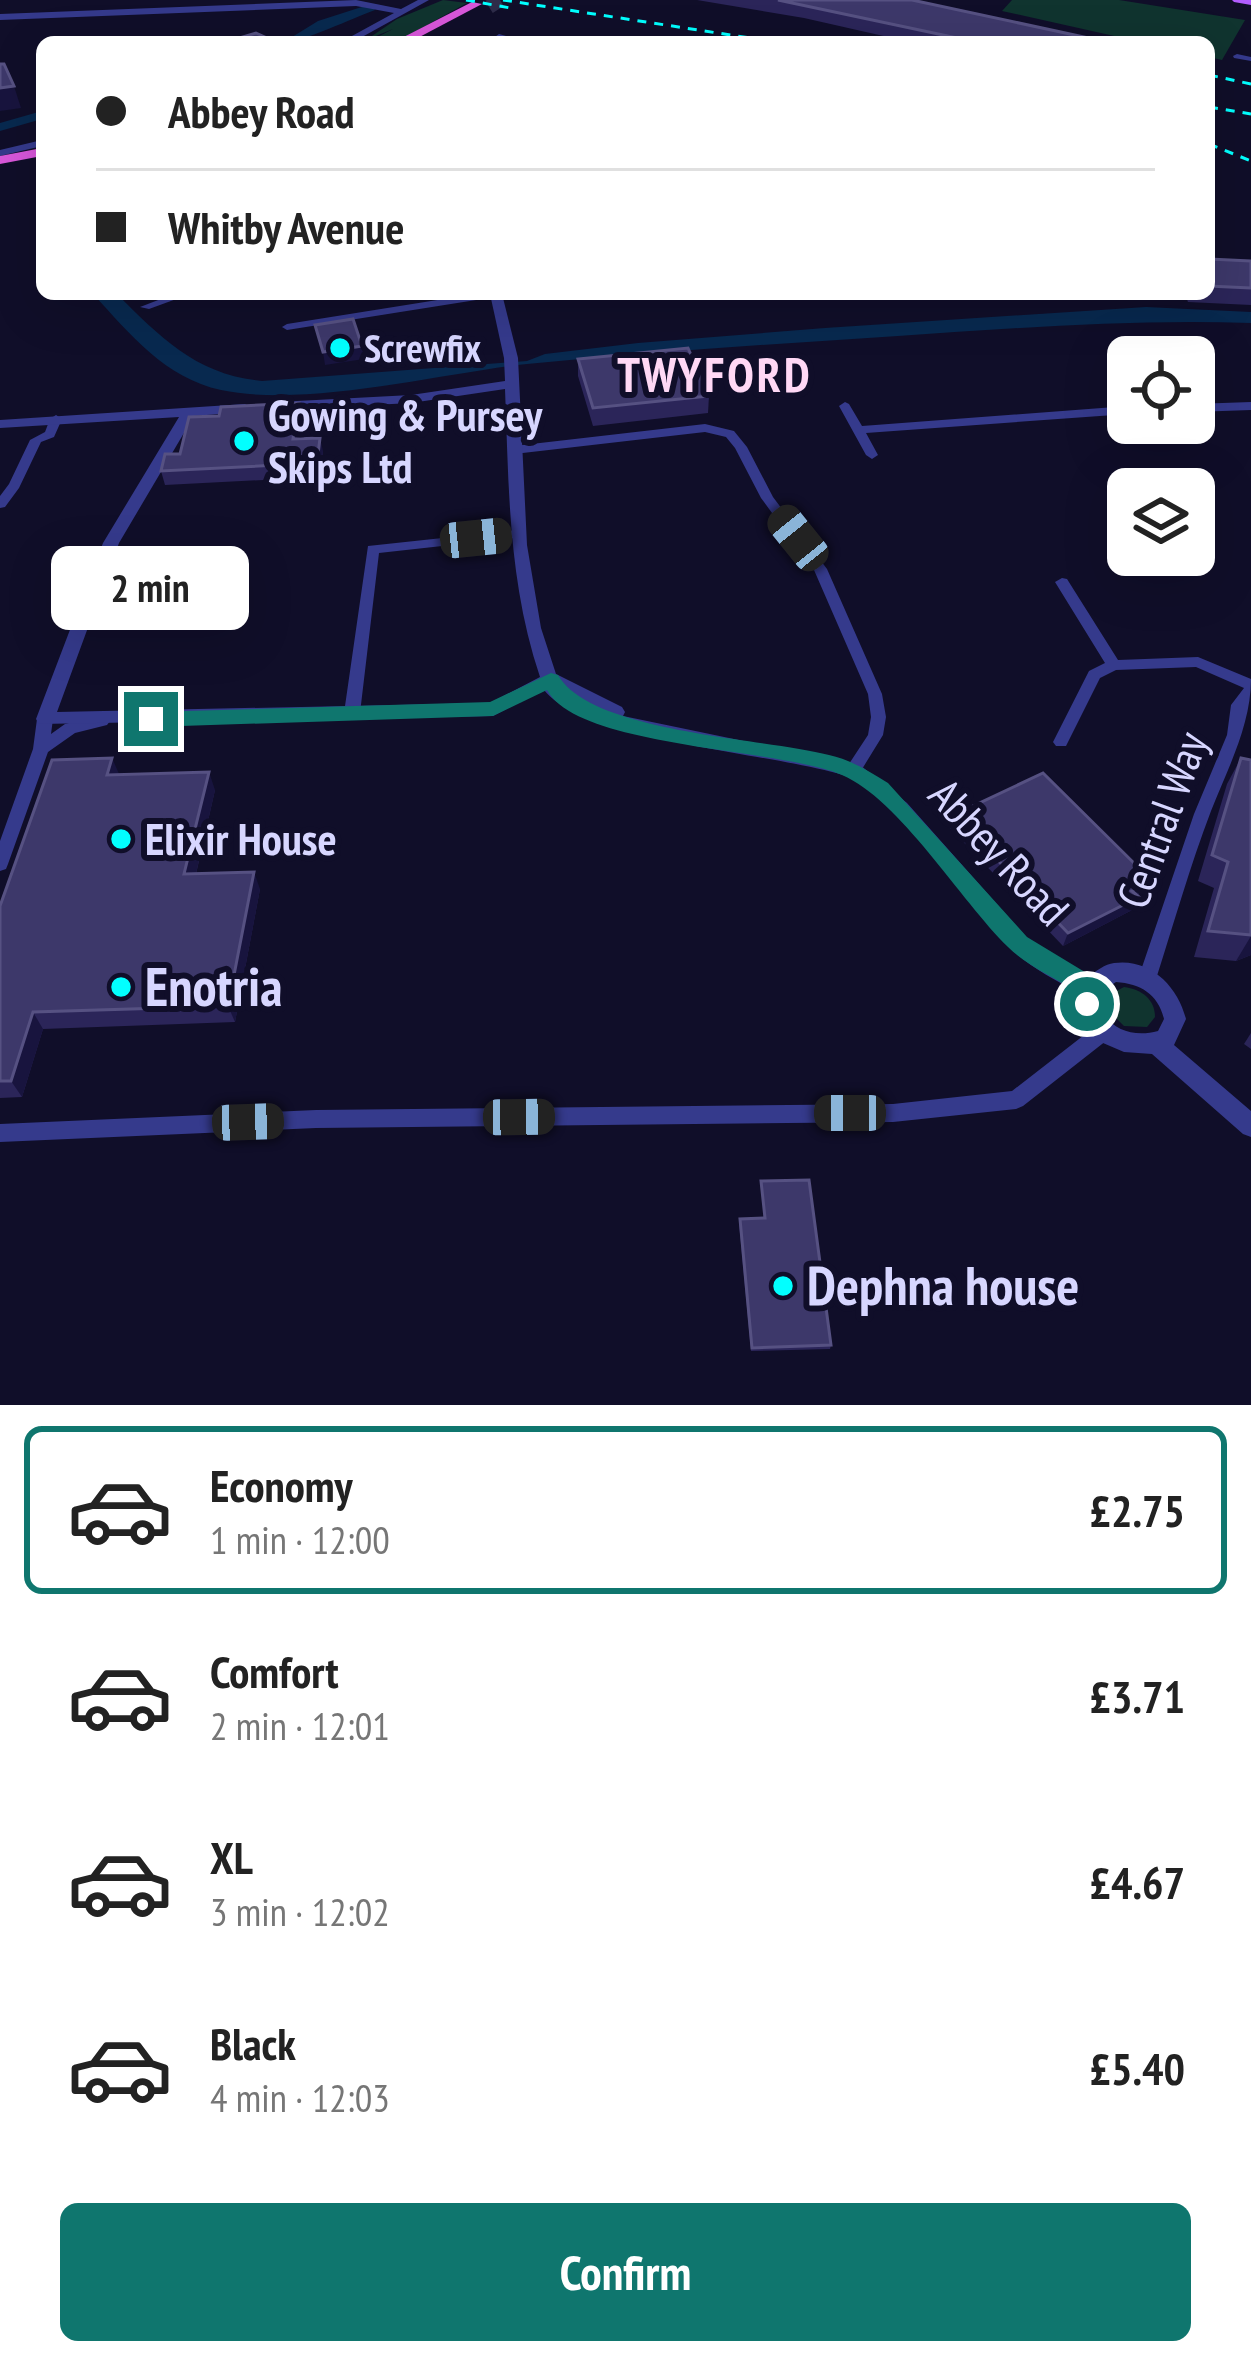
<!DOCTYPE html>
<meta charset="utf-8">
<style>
body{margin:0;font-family:"PT Sans Narrow",sans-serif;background:#f6f6f6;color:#222;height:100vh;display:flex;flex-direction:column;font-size:45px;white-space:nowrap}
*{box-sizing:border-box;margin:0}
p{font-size:39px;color:#767676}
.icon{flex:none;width:66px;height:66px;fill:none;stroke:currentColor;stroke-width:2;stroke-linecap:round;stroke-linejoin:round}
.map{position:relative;height:1405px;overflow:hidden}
.side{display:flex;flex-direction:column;background:#fff;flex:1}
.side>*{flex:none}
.banner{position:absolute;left:36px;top:36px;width:1179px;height:264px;border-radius:18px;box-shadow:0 12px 48px #0002;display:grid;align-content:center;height:264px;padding:0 60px;background:#fff}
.buttons{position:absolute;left:1107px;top:336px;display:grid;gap:24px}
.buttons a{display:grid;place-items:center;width:108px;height:108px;border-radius:18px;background:#fff;box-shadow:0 12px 48px #0002;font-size:60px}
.end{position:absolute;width:54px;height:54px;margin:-27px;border:15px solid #0f766e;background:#fff;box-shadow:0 0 0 6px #fff}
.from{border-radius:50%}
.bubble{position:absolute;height:84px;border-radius:18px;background:#fff;box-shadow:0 12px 48px #0002;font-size:39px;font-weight:700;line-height:84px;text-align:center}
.car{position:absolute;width:36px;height:72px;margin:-36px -18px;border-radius:15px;box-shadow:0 0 9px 3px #0007;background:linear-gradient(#222 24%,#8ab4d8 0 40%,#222 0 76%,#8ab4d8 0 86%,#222 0)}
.banner b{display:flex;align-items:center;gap:42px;height:114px;font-size:45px}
.banner b+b{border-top:3px solid #e0e0e0}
.banner i{width:30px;height:30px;background:#222}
ul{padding:21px 0 0;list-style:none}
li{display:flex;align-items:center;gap:36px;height:168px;margin:0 24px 18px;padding:0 36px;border:6px solid transparent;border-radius:18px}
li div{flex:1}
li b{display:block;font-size:45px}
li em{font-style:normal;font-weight:700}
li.current{border-color:#0f766e}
li>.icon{width:108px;height:108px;stroke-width:1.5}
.primary-button{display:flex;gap:24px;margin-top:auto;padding:24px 60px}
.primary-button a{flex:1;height:138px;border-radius:18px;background:#0f766e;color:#fff;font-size:48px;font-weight:700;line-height:138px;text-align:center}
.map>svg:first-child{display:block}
.green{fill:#10342f}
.water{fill:#08294f}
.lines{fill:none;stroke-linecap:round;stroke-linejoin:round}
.river{fill:#08294f;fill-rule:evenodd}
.trunk-tunnel{stroke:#2e2c49;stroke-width:14;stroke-dasharray:14 6;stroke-linecap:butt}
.minor{fill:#353a8c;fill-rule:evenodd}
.tertiary{fill:#353a8c;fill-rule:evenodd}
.primary{fill:#b25dff;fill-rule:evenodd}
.trunk{fill:#d857da;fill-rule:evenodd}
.rail{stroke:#02ffff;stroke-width:3;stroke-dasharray:9 8;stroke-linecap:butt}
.wall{fill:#2b2559}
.shaded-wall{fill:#18143e}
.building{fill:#3d386a;stroke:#565182;stroke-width:3}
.route{fill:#0f766e}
.poi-dot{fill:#02ffff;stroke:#100e29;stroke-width:4.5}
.labels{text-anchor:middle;stroke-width:12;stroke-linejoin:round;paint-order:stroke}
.far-poi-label{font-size:39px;font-weight:bold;fill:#d7d6ff;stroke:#100e29;text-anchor:start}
.poi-label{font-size:45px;font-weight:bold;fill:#d7d6ff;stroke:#100e29;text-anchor:start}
.street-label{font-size:45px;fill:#d7d6ff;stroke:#100e29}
.far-district-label{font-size:48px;font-weight:bold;letter-spacing:3px;fill:#ffd8f5;stroke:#100e29}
.near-poi-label{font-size:54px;font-weight:bold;fill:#d7d6ff;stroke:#100e29;text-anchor:start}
</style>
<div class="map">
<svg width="1251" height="1405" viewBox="0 0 1251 1405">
<rect width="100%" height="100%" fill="#100e29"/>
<g class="green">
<polygon points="443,0 467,3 396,42 368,42 393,29 366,40 397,19"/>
<polygon points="1012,0 1119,0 1245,20 1222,60 1209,57 1209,42 1141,42 1002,11"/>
<path d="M1124,987c17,2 31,12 31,30l-8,10 -23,-1 -17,-17v-13z"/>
</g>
<path class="water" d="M93,294h24c44,44 80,81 145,87l265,-20 18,-7 93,-11 187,-15 321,-21 105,5v11c-118,-4 -235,5 -353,13 -124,8 -248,16 -371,28 -89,10 -220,44 -306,26 -56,-12 -91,-56 -128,-96z"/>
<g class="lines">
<g class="river">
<path d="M371,4l4,6c-23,8 -71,32 -91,32l34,-21z"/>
<polygon points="42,111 42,119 0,131 0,123"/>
</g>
<polyline class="trunk-tunnel" points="489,7 500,0"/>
<g class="minor">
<polygon points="499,34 506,36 497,42 488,42"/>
<polygon points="1237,54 1251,57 1251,61 1234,58 1233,56"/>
<polygon points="42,140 42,146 0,156 0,150"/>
<polygon points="174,294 190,294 149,309 140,307"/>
<polygon points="475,294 500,294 495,297 287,330 282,327 287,324"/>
<polygon points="845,402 849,404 862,426 1128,406 1128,414 866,433 878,455 872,459 866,455 839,406"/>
<polygon points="1251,402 1251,410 1194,412 1194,404"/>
<polygon points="56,415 62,419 54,437 41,442 19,488 5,507 0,508 0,496 9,484 30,440 45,432 50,419"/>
<polygon points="705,424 734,431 747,447 773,497 827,569 882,694 886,717 883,735 859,774 847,774 845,770 868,735 871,717 868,694 814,570 761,498 735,448 726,437 705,432 514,454 508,450 514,446"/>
<polygon points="518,530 525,534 523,537 379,553 360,713 352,718 347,717 344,713 368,546"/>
<path d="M1062,578l5,1 51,81 80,-3 53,22c0,46 -23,89 -40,132 -21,55 -37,112 -55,168l-3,6 -6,2 -6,-2 -3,-6 56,-165 33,-79 4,-30 13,-17 -48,-21 -80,3 -16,8 -34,68h-10l-3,-4 36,-71 16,-8 -50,-81z"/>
<polygon points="45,713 53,719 51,734 65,724 102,715 110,721 107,725 75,733 48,752 8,864 6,869 0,871 0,841 33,749 37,719"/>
<polygon points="1104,1023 1111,1025 1113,1031 1111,1037 1023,1106 1016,1109 893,1122 316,1128 0,1142 0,1124 316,1110 893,1104 1012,1091 1097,1025"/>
</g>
<g class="tertiary">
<polygon points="356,0 401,9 418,0 429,0 353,42 341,42 394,13 356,6 0,20 0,14"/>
<path d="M490,294h12l16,64 9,187 14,83 15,46 66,33 3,5 -2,4 237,49 47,38 119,134 25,19 37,21c8,-6 17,-13 26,-14 37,-5 64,24 72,56l-12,26 77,66v26l-8,-3 -91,-80 -28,-2 -21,-9 -11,-9 -11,-18 -3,-23c-24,-14 -49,-26 -69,-46 -39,-40 -119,-157 -166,-172 -67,-21 -260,-35 -299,-85l-51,26 -454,8 -3,-5 67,-176 76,-126 -179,11v-8l245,-16 7,4 -7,4 -51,4 -75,127 -62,169 433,-9 50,-26c-32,-96 -31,-187 -35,-288l-94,14 -133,7 -7,-4 7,-4 133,-7 94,-14 -1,-23zM1116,982c25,2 42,12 48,37l-6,12c-29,8 -59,-5 -58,-38z"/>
</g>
<polygon class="primary" points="1232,0 1251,0 1251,5 1234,2"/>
<g class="trunk">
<polygon points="472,2 482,4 410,42 394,42"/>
<polygon points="42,148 42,156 0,164 0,156"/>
</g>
<g class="rail">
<polyline points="466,0 516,9"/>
<polyline points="503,0 776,42"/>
<polyline points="1209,75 1251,84"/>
<polyline points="1209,107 1251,114"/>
<polyline points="1209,144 1251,161"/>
</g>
</g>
<g class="wall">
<polygon points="697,0 912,0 1107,42 910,42 804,18"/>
<polygon points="1209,259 1251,261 1251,305 1188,302 1185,294 1209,294"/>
<polygon points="578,359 709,396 708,413 593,426 578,376"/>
<polygon points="299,403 302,416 298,439 323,451 320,477 165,485 161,471 219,416"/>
<polygon points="1241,758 1251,760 1251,955 1236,961 1194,957 1214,888 1198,881 1227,784"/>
<polygon points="119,774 215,790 196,874 260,889 235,1022 43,1029 22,1097 0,1098 0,906"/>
<polygon points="954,815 1137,881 1142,886 1132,910 1063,946 950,828"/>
<polygon points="1251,1033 1251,1049 1244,1044"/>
<polygon points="761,1181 831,1345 830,1349 751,1351 739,1223 740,1219 764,1218"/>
</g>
<g class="shaded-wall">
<polygon points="14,86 21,108 0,111 0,88"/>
<polygon points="362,346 364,359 325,365 323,352"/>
<polygon points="299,403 302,416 296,453 293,439"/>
<polygon points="320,438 323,451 320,477 317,463"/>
<polygon points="112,758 120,776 107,775"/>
<polygon points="209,772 215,790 192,891 184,874"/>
<polygon points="254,872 260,889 235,1022 228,1006"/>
<polygon points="1142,886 1132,910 1063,946 1068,933"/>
<polygon points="1251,936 1251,955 1236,961"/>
<polygon points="33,1012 43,1029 22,1097 11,1081"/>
</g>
<g class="building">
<polygon points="778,0 912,0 1107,42 976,42"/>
<polygon points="256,33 276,42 226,42"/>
<polygon points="0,64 4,64 14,86 0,88"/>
<polygon points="1209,259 1251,261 1251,288 1209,286"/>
<polygon points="353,319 362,346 323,352 315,325"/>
<polygon points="688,348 709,396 593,408 578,359"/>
<polygon points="299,403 293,439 320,438 317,463 161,471 165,454 180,454 189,417 219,416 221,407"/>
<polygon points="112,758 107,775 209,772 184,874 254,872 228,1006 33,1012 11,1081 0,1081 0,906 52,760"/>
<polygon points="1241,758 1251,760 1251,935 1208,931 1228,862 1212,855"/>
<polygon points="1043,773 1142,871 1132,876 1142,886 1132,891 1139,897 1068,933 954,815"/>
<polygon points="809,1180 831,1345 752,1348 740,1219 765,1218 761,1181"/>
</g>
<path class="route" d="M551,673l7,2c33,58 206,63 271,80 22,5 40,16 59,28l139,154 71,43 3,8 -5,24h-17l-2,-20c-22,-14 -51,-27 -69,-45 -47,-46 -109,-148 -166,-172 -62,-27 -264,-27 -295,-85l-54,26 -342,11 -10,-8 10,-7 339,-10z"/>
<g class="poi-dot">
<circle cx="340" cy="348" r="12"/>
<circle cx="244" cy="441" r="12"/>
<circle cx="121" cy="839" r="12"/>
<circle cx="121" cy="987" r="12"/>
<circle cx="783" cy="1286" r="12"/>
</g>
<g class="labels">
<g class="far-poi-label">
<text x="364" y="362">Screwfix</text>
</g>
<g class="poi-label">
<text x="268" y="431">Gowing &amp; Pursey<tspan x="268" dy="52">Skips Ltd</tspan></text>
<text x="145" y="855">Elixir House</text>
</g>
<g class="street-label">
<text transform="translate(1162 820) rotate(-70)" y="16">Central Way</text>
<text transform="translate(999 852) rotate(47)" y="16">Abbey Road</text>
</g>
<g class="far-district-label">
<text x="715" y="392">TWYFORD</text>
</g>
<g class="near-poi-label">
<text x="145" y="1006">Enotria</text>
<text x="807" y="1305">Dephna house</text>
</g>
</g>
</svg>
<div class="buttons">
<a><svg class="icon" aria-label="locate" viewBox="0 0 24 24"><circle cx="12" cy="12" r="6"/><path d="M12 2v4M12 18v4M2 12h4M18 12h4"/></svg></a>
<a><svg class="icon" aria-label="layers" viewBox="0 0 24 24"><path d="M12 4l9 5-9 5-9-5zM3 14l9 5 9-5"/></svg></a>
</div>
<i class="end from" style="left:1087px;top:1004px"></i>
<i class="end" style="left:151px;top:719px"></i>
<div class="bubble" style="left:51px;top:546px;width:198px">2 min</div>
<i class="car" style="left:476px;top:538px;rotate:84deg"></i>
<i class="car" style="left:798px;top:538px;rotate:321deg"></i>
<i class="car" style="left:850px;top:1113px;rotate:270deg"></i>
<i class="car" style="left:519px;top:1117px;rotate:89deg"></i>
<i class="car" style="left:248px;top:1122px;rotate:88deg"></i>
<div class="banner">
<b><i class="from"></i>Abbey Road</b>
<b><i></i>Whitby Avenue</b>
</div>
</div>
<section class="side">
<ul>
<li class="current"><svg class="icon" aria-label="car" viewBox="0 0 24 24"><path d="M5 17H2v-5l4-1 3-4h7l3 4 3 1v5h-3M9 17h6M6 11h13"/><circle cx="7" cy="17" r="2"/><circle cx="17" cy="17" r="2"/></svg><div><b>Economy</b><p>1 min · 12:00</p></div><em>£2.75</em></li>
<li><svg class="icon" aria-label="car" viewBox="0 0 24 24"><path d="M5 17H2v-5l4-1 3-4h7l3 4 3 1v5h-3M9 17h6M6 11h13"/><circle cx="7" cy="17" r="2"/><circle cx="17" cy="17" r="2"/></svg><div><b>Comfort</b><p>2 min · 12:01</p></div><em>£3.71</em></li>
<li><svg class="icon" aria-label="car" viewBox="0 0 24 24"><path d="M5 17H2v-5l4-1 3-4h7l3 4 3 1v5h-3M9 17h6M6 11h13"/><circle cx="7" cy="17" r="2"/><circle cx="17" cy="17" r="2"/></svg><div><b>XL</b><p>3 min · 12:02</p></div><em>£4.67</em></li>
<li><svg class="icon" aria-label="car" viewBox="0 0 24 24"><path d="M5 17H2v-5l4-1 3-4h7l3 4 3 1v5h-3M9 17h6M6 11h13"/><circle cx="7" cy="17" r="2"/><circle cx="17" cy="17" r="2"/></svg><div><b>Black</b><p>4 min · 12:03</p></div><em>£5.40</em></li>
</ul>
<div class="primary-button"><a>Confirm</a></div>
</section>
